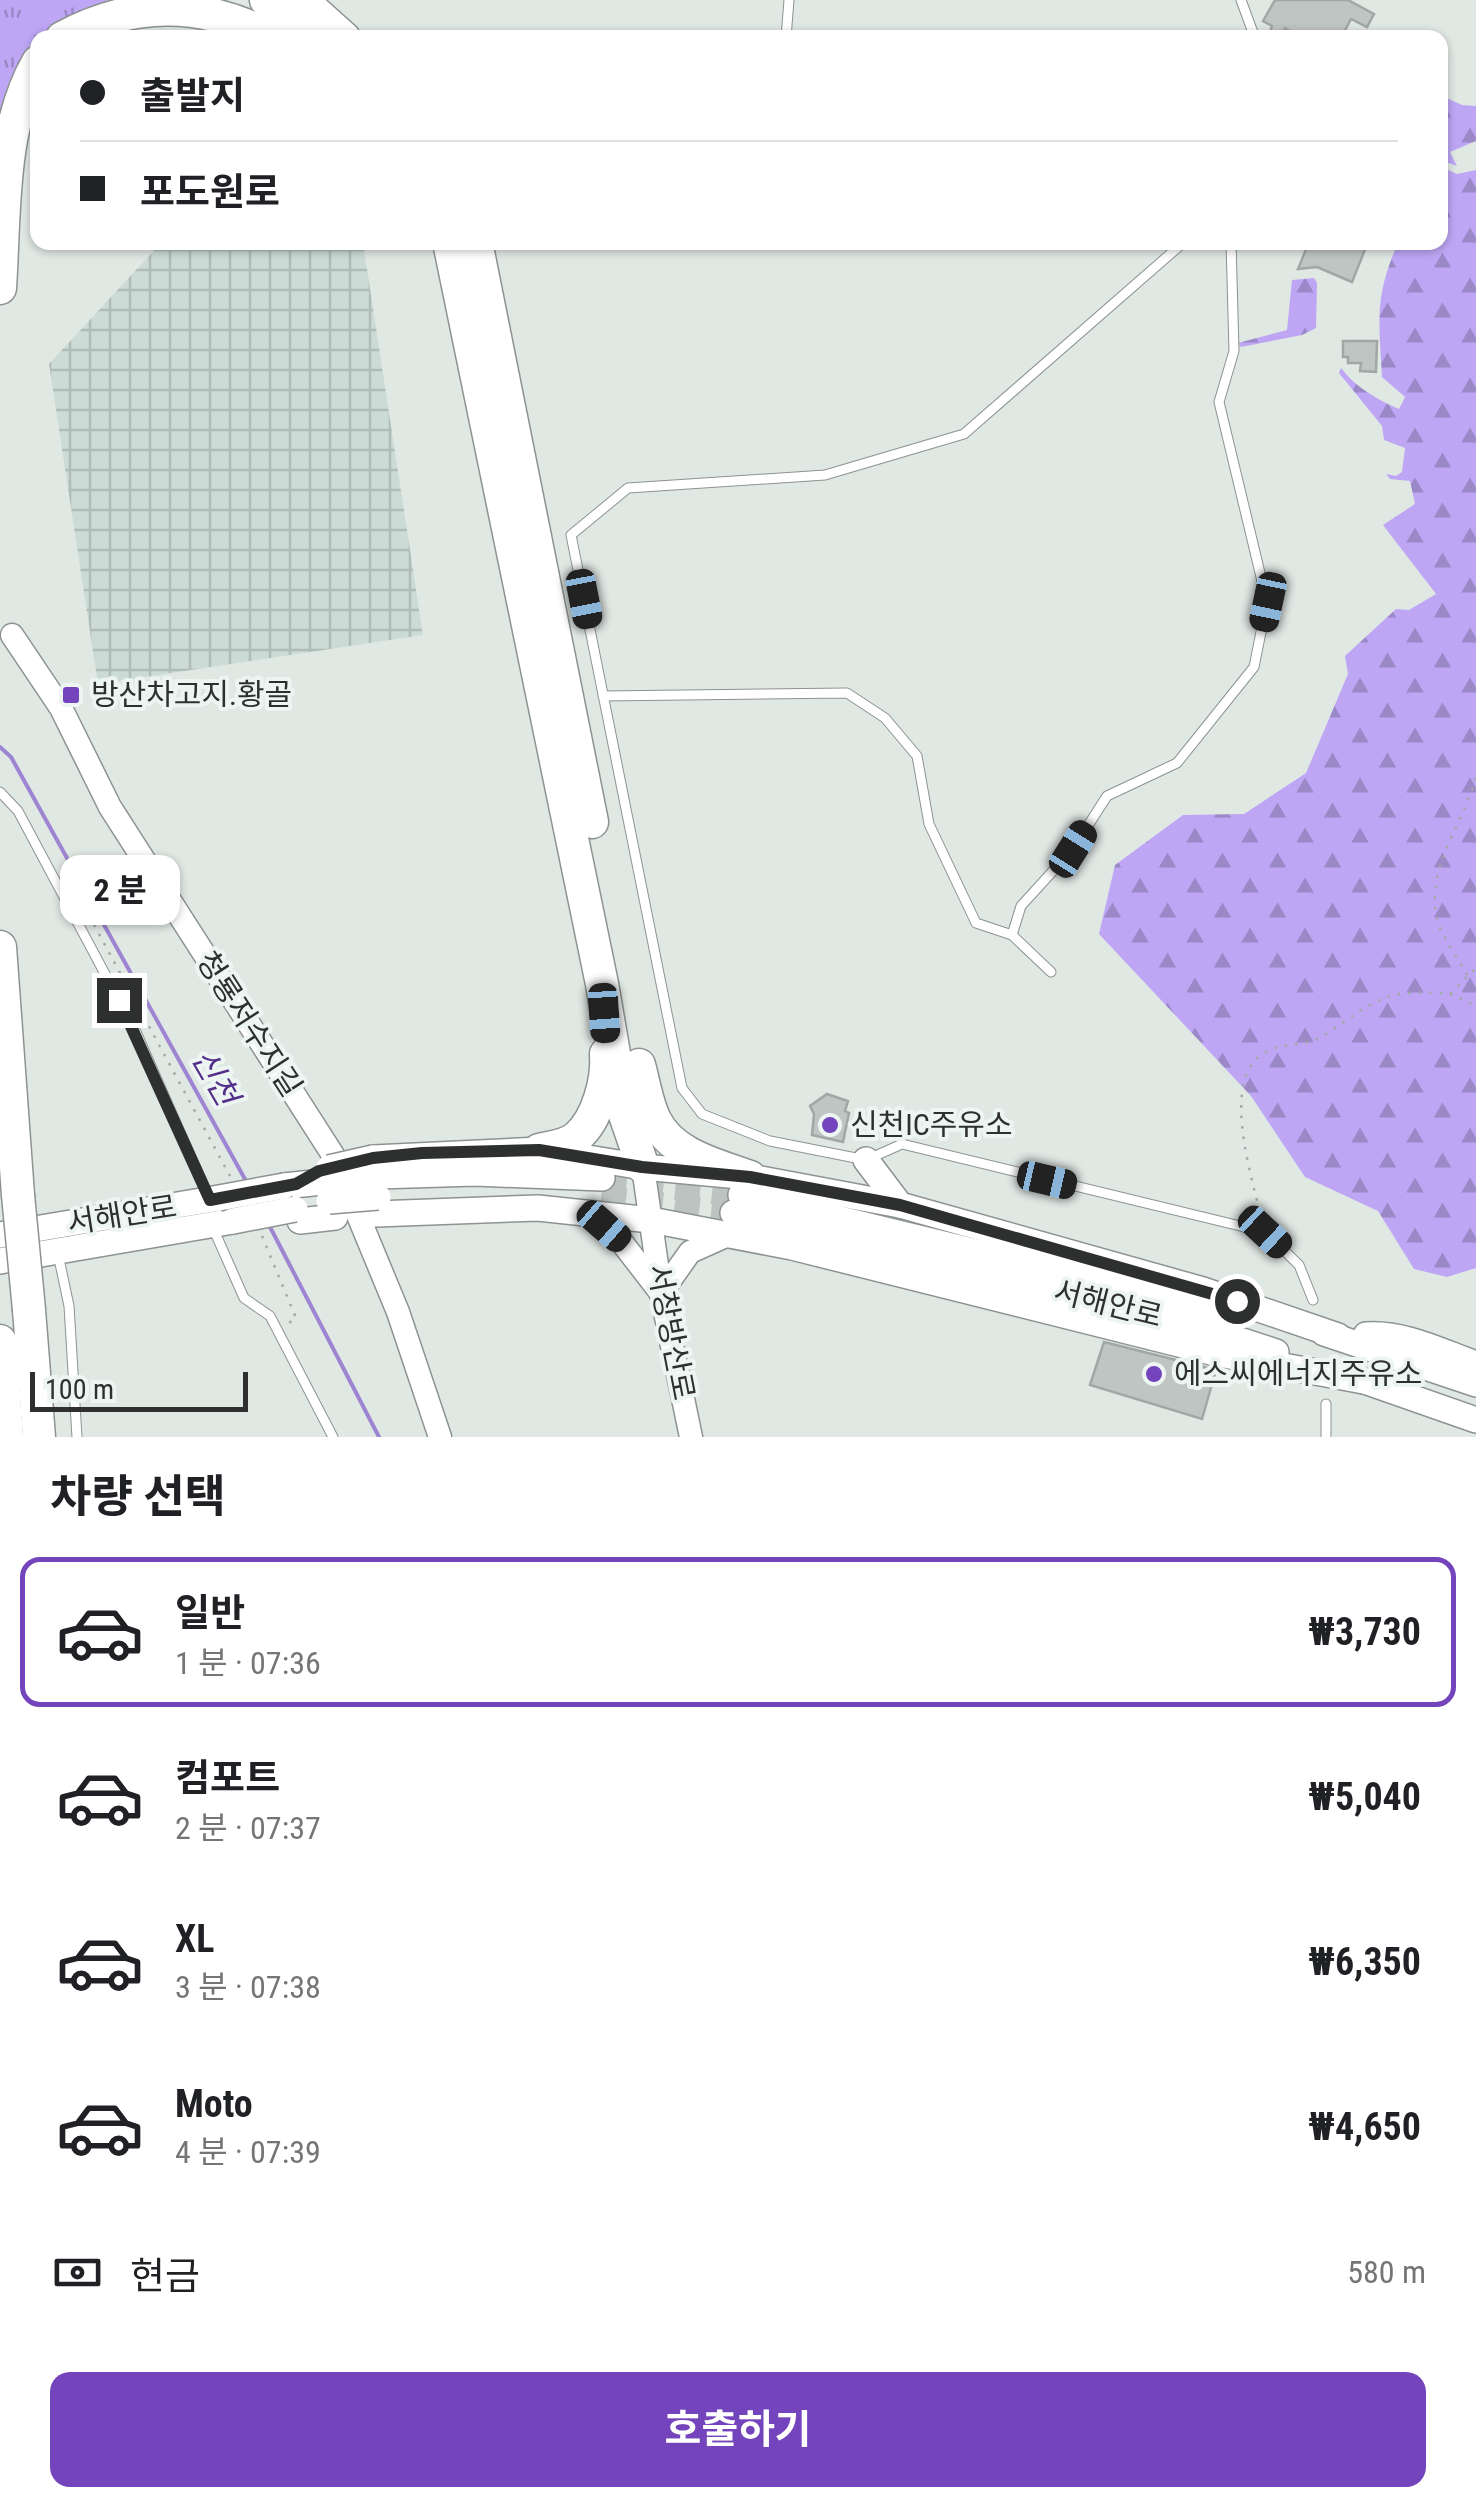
<!DOCTYPE html>
<html lang="ko">
<meta charset="utf-8">
<style>
body{margin:0;font-family:"Roboto Condensed","Noto Sans KR",sans-serif;background:#f2f2f2;color:#202124;height:100vh;display:flex;flex-direction:column;font-size:38px;white-space:nowrap}
*{box-sizing:border-box;margin:0}
p{font-size:32px;color:#757577}
.icon{flex:none;width:55px;height:55px;fill:none;stroke:currentColor;stroke-width:2;stroke-linecap:round;stroke-linejoin:round}
.map{position:relative;height:1437px;overflow:hidden}
.sheet{display:flex;flex-direction:column;background:#fff;flex:1}
.sheet>*{flex:none}
.hud{position:absolute;left:30px;top:30px;width:1418px;height:220px;border-radius:20px;box-shadow:0 2px 8px #0004;display:grid;align-content:center;height:220px;padding:0 50px;background:#fff}
.scale{position:absolute;left:30px;bottom:25px;width:218px;box-sizing:border-box;padding-left:10px;border:5px solid #2d302e;border-top:0;font-size:28px;line-height:35px;white-space:nowrap;color:#2d302e;-webkit-text-stroke:8px #edf5f2;paint-order:stroke}
.end{position:absolute;width:45px;height:45px;margin:-22px;border:12px solid #2d302e;background:#fff;box-shadow:0 0 0 5px #fff}
.from{border-radius:50%}
.bubble{position:absolute;height:70px;border-radius:20px;background:#fff;box-shadow:0 2px 8px #0004;font-size:32px;font-weight:700;line-height:70px;text-align:center}
.car{position:absolute;width:30px;height:60px;margin:-30px -15px;border-radius:12px;box-shadow:0 0 8px 2px #0007;background:linear-gradient(#222 24%,#8ab4d8 0 40%,#222 0 76%,#8ab4d8 0 86%,#222 0)}
.hud b{display:flex;align-items:center;gap:35px;height:95px;font-size:38px}
.hud b+b{border-top:2px solid #e0e0e0}
.hud i{width:25px;height:25px;background:#202124}
ul{padding:0;list-style:none}
li{display:flex;align-items:center;gap:30px;height:150px;margin:0 20px 15px;padding:0 30px;border:5px solid transparent;border-radius:20px}
li div{flex:1}
li b{display:block;font-size:38px}
li em{font-style:normal;font-weight:700}
li.current{border-color:#7344bc}
li>.icon{width:90px;height:90px;stroke-width:1.5}
h2{padding:0 50px;font-size:45px;line-height:120px}
.pay{display:flex;align-items:center;gap:25px;height:110px;padding:0 50px;font-size:38px}
.pay p{margin-inline-start:auto}
.primary-button{display:flex;gap:20px;margin-top:auto;padding:20px 50px}
.primary-button a{flex:1;height:115px;border-radius:20px;background:#7344bc;color:#fff;font-size:40px;font-weight:700;line-height:115px;text-align:center}
.map>svg:first-child{display:block}
.industrial{fill:url(#industrial-grid)}
.grass{fill:url(#grass-tufts)}
.forest{fill:url(#forest-firs)}
.lines{fill:none;stroke-linecap:round;stroke-linejoin:round}
.stream{stroke:#9d85d2;stroke-width:4}
.building{fill:#bec5c2;stroke:#a0a7a4;stroke-width:2.5}
.secondary-tunnel{stroke:#bcc3c0;stroke-width:25;stroke-dasharray:25 12;stroke-linecap:butt}
.service-casing{stroke:#8c9390;stroke-width:11}
.tertiary-casing{stroke:#8c9390;stroke-width:25}
.secondary-casing{stroke:#8c9390;stroke-width:28}
.motorway-casing{stroke:#8c9390;stroke-width:35}
.path{stroke:#a3a9a6;stroke-width:2.5;stroke-dasharray:2.5 8;stroke-linecap:butt}
.service{stroke:#fff;stroke-width:9}
.tertiary{stroke:#fff;stroke-width:22}
.secondary{stroke:#fff;stroke-width:25}
.motorway{stroke:#fff;stroke-width:32}
.secondary-bridge-casing{stroke:#8c9390;stroke-width:28;stroke-linecap:butt}
.motorway-bridge-casing{stroke:#8c9390;stroke-width:35;stroke-linecap:butt}
.secondary-bridge{stroke:#fff;stroke-width:25}
.motorway-bridge{stroke:#fff;stroke-width:32}
.route{stroke:#2d302e;stroke-width:12}
.poi-dot{fill:#7344bc;stroke:#edf5f2;stroke-width:4}
.labels{text-anchor:middle;stroke-width:8;stroke-linejoin:round;paint-order:stroke}
.poi-label{font-size:30px;fill:#2d302e;stroke:#edf5f2;text-anchor:start}
.street-label{font-size:30px;fill:#2d302e;stroke:#edf5f2}
.water-label{font-size:32px;font-style:italic;fill:#54308b;stroke:#edf5f2}
</style>
<div class="map">
<svg width="1476" height="1437" viewBox="0 0 1476 1437">
<defs>
<pattern id="industrial-grid" width="8" height="8" patternUnits="userSpaceOnUse" patternTransform="scale(2.5)"><rect width="8" height="8" fill="#ccdbd5"/><path d="M0 4h8M4 0v8" fill="none" stroke="#b0bcb7"/></pattern>
<pattern id="grass-tufts" width="24" height="20" patternUnits="userSpaceOnUse" patternTransform="scale(2.5)"><rect width="24" height="20" fill="#bea6f5"/><path d="M3 7l-1-3M5 7V3M7 7l1-3M15 17l-1-3M17 17v-4M19 17l1-3" fill="none" stroke="#9b88c7"/></pattern>
<pattern id="forest-firs" width="22" height="20" patternUnits="userSpaceOnUse" patternTransform="scale(2.5)"><rect width="22" height="20" fill="#bea6f5"/><path d="M5 1l3.5 6h-7zM16 11l3.5 6h-7z" fill="#9b88c7"/></pattern>
</defs>
<rect width="100%" height="100%" fill="#e0e8e4"/>
<polygon class="industrial" points="161,243 363,243 423,635 98,684 49,364"/>
<polygon class="grass" points="0,0 109,0 87,9 49,37 38,38 37,52 0,160"/>
<g class="forest">
<polygon points="1440,95 1462,105 1476,106 1476,141 1450,152 1457,166 1440,160"/>
<path d="M1440,166l17,8 19,-4v1098l-29,9 -33,-8 -36,-58 -73,-34 -54,-81 -152,-162 16,-69 68,-50 61,-1 62,-41 42,-99 -3,-18 51,-47 13,1 27,-16 -53,-69 32,-21 -5,-23 -20,-2 -4,-5 10,2 6,-4 3,-24 -21,-8 -2,-14 -43,-53 2,-5c14,19 37,32 58,41l6,-12 -23,-20c-3,-57 -8,-80 16,-134l42,-1z"/>
<polygon points="1314,278 1317,283 1316,328 1302,335 1241,347 1238,343 1287,330 1292,280"/>
</g>
<g class="lines">
<g class="stream">
<polyline points="0,747 11,757 246,1181"/>
<polyline points="269,1225 379,1437"/>
</g>
</g>
<g class="building">
<polygon points="1275,0 1348,0 1374,14 1367,27 1351,19 1341,38 1328,38 1318,32 1315,38 1301,38 1285,28 1280,38 1268,38 1272,26 1263,21"/>
<polygon points="1309,242 1368,242 1352,282 1317,267 1298,269"/>
<polygon points="1343,341 1377,341 1376,372 1360,371 1361,363 1348,363 1348,357 1343,357"/>
<polygon points="827,1094 848,1101 845,1111 849,1113 843,1142 812,1135 814,1114 810,1106"/>
<polygon points="1104,1342 1216,1370 1202,1419 1090,1385"/>
</g>
<g class="lines">
<g class="secondary-tunnel">
<polyline points="602,1178 741,1195"/>
<polyline points="601,1198 733,1213"/>
</g>
<g class="service-casing">
<g id="service">
<polyline points="1241,0 1255,38"/>
<polyline points="786,38 789,0"/>
<polyline points="1184,242 964,434 825,475 628,488 571,535 682,1088 702,1114 770,1141 866,1160 902,1144 1265,1232 1299,1265 1313,1300"/>
<polyline points="603,696 847,693 885,718 917,756 929,824 976,923 1012,935 1051,972"/>
<polyline points="0,792 18,811 136,1032 209,1198"/>
<polyline points="1012,935 1021,906 1073,849 1107,796 1177,763 1254,667 1267,602 1219,402 1234,351 1231,242"/>
<polyline points="213,1228 244,1298 270,1316 333,1437"/>
<polyline points="58,1254 69,1306 77,1437"/>
<polyline points="1326,1437 1326,1404"/>
</g>
</g>
<g class="tertiary-casing">
<g id="tertiary">
<polyline points="12,635 61,708 110,807 333,1155 398,1312 440,1437"/>
<polyline points="643,1167 661,1293 691,1437"/>
<polyline points="589,1213 620,1240 661,1293 690,1252 728,1235"/>
</g>
</g>
<g class="secondary-casing">
<g id="secondary">
<polyline points="373,1158 539,1150 643,1167 750,1177 900,1205 1203,1290 1338,1336"/>
<polyline points="866,1160 900,1205"/>
<polyline points="378,1176 475,1173 602,1178"/>
<polyline points="284,1186 322,1182"/>
<polyline points="741,1195 1236,1315"/>
<polyline points="733,1213 781,1220 1197,1326 1276,1352"/>
<polyline points="376,1214 538,1208 651,1220 792,1247 1219,1354 1369,1382"/>
<polyline points="300,1221 335,1217"/>
<polyline points="0,1235 219,1198"/>
<polyline points="0,1261 233,1221"/>
<polyline points="1324,1333 1476,1384"/>
<path d="M1366,1335c37,-3 76,17 110,29"/>
<polyline points="1356,1378 1476,1420"/>
</g>
</g>
<g class="motorway-casing">
<g id="motorway">
<polyline points="266,0 316,38"/>
<polyline points="305,3 344,38"/>
<path d="M62,38c70,-38 140,-38 212,0"/>
<polyline points="449,242 602,984 624,1112 643,1167"/>
<polyline points="476,242 592,822"/>
<path d="M0,288c5,-74 0,-161 38,-226"/>
<polyline points="0,947 18,1195"/>
<path d="M639,1065c5,18 8,39 16,55 17,35 62,45 95,57"/>
<path d="M539,1150c13,-3 28,-4 38,-13 21,-18 31,-58 29,-83"/>
<polyline points="29,1310 39,1437"/>
<polyline points="0,1341 7,1437"/>
</g>
</g>
<g class="path">
<polyline points="79,897 230,1176"/>
<path d="M1467,975c-9,-17 -25,-37 -30,-56 -12,-51 27,-96 39,-142"/>
<polyline points="1450,994 1476,1006"/>
<path d="M1262,1221c-9,-41 -43,-141 2,-168 17,-11 42,-6 59,-17 54,-36 60,-48 127,-42l26,-26"/>
<polyline points="262,1236 296,1318 286,1325"/>
</g>
<use href="#service" class="service"/>
<use href="#tertiary" class="tertiary"/>
<use href="#secondary" class="secondary"/>
<use href="#motorway" class="motorway"/>
<g class="secondary-bridge-casing">
<g id="secondary-bridge">
<polyline points="329,1168 373,1158"/>
<polyline points="322,1182 378,1176"/>
<polyline points="219,1198 284,1186"/>
<polyline points="329,1201 378,1197"/>
<polyline points="233,1221 295,1209"/>
</g>
</g>
<g class="motorway-bridge-casing">
<polyline id="motorway-bridge" points="18,1195 29,1310"/>
</g>
<use href="#secondary-bridge" class="secondary-bridge"/>
<use href="#motorway-bridge" class="motorway-bridge"/>
</g>
<g class="lines">
<polyline class="route" points="119,1000 210,1200 296,1184 319,1171 373,1158 422,1153 539,1150 642,1167 750,1177 900,1205 1237,1301"/>
</g>
<g class="poi-dot">
<rect x="61" y="685" width="20" height="20" rx="5"/>
<circle cx="830" cy="1125" r="10"/>
<circle cx="1154" cy="1374" r="10"/>
</g>
<g class="labels">
<g class="poi-label">
<text x="91" y="705">방산차고지.황골</text>
<text x="850" y="1135">신천IC주유소</text>
<text x="1174" y="1384">에스씨에너지주유소</text>
</g>
<g class="street-label">
<text transform="translate(249 1024) rotate(57)" y="10">청룡저수지길</text>
<text transform="translate(122 1215) rotate(-9)" y="10">서해안로</text>
<text transform="translate(1108 1304) rotate(14)" y="10">서해안로</text>
<text transform="translate(671 1332) rotate(79)" y="10">서창방산로</text>
</g>
<g class="water-label">
<text transform="translate(215 1077) rotate(60)" y="11">신천</text>
</g>
</g>
</svg>
<div class="scale">100 m</div>
<i class="end from" style="left:1237px;top:1301px"></i>
<i class="end" style="left:119px;top:1000px"></i>
<div class="bubble" style="left:60px;top:855px;width:120px">2 분</div>
<i class="car" style="left:584px;top:599px;rotate:169deg"></i>
<i class="car" style="left:1268px;top:602px;rotate:192deg"></i>
<i class="car" style="left:1073px;top:849px;rotate:32deg"></i>
<i class="car" style="left:604px;top:1013px;rotate:176deg"></i>
<i class="car" style="left:1047px;top:1180px;rotate:103deg"></i>
<i class="car" style="left:604px;top:1226px;rotate:131deg"></i>
<i class="car" style="left:1265px;top:1232px;rotate:133deg"></i>
<div class="hud">
<b><i class="from"></i>출발지</b>
<b><i></i>포도원로</b>
</div>
</div>
<section class="sheet">
<h2>차량 선택</h2>
<ul>
<li class="current"><svg class="icon" aria-label="car" viewBox="0 0 24 24"><path d="M5 17H2v-5l4-1 3-4h7l3 4 3 1v5h-3M9 17h6M6 11h13"/><circle cx="7" cy="17" r="2"/><circle cx="17" cy="17" r="2"/></svg><div><b>일반</b><p>1 분 · 07:36</p></div><em>₩3,730</em></li>
<li><svg class="icon" aria-label="car" viewBox="0 0 24 24"><path d="M5 17H2v-5l4-1 3-4h7l3 4 3 1v5h-3M9 17h6M6 11h13"/><circle cx="7" cy="17" r="2"/><circle cx="17" cy="17" r="2"/></svg><div><b>컴포트</b><p>2 분 · 07:37</p></div><em>₩5,040</em></li>
<li><svg class="icon" aria-label="car" viewBox="0 0 24 24"><path d="M5 17H2v-5l4-1 3-4h7l3 4 3 1v5h-3M9 17h6M6 11h13"/><circle cx="7" cy="17" r="2"/><circle cx="17" cy="17" r="2"/></svg><div><b>XL</b><p>3 분 · 07:38</p></div><em>₩6,350</em></li>
<li><svg class="icon" aria-label="car" viewBox="0 0 24 24"><path d="M5 17H2v-5l4-1 3-4h7l3 4 3 1v5h-3M9 17h6M6 11h13"/><circle cx="7" cy="17" r="2"/><circle cx="17" cy="17" r="2"/></svg><div><b>Moto</b><p>4 분 · 07:39</p></div><em>₩4,650</em></li>
</ul>
<div class="pay"><svg class="icon" aria-label="cash" viewBox="0 0 24 24"><path d="M3 7h18v10H3z"/><circle cx="12" cy="12" r="2"/></svg>현금<p>580 m</p></div>
<div class="primary-button"><a>호출하기</a></div>
</section>
